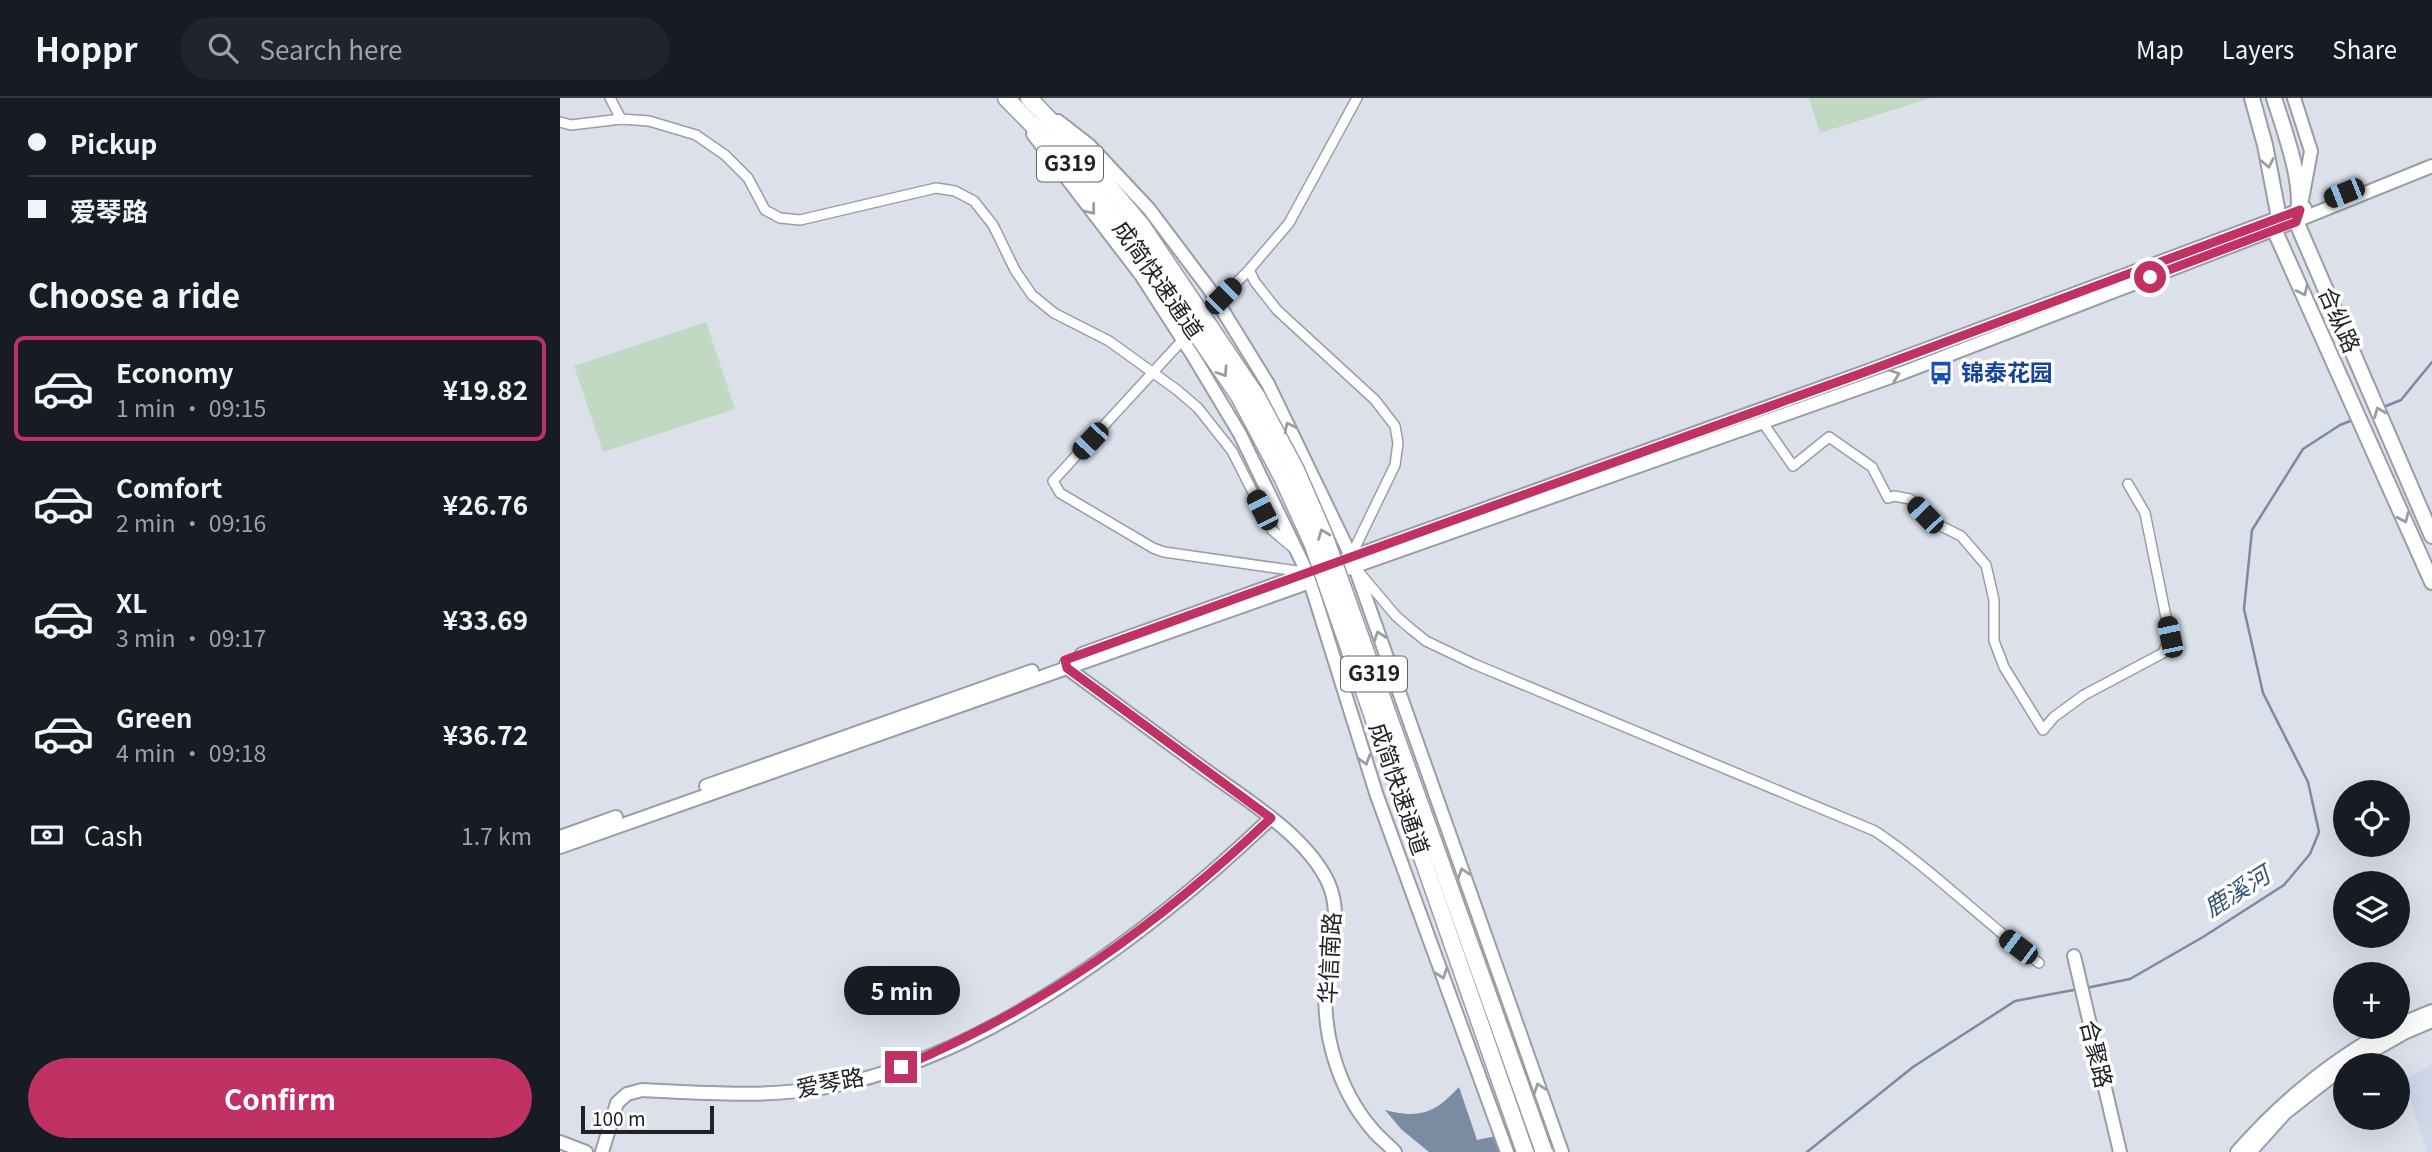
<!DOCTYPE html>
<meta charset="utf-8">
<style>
body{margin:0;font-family:Georgia,"Noto Sans SC",serif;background:#20242c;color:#f1f3f6;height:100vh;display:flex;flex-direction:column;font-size:26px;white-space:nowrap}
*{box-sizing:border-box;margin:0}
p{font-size:23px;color:#9ea1a6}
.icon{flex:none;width:38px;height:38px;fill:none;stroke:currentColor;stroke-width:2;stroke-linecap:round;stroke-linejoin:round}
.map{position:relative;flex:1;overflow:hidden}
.panel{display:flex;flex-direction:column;background:#171b24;width:560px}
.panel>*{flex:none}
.hud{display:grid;align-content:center;height:154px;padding:0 28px;background:#171b24}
.tools{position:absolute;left:1773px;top:682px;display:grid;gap:14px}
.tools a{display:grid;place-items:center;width:77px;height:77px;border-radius:50%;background:#171b24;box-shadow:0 7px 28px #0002;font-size:35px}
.scale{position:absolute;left:21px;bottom:18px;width:133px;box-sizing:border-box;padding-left:7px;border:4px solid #202226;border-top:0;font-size:19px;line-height:24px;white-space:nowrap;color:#202226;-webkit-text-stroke:5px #fff;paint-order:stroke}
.end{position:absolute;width:32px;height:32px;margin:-16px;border:9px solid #bf3263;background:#fff;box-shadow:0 0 0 4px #fff}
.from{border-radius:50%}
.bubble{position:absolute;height:49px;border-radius:24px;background:#171b24;box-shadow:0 7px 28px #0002;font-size:23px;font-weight:700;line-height:49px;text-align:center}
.car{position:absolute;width:21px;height:42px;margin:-21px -10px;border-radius:9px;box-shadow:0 0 5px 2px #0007;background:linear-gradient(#222 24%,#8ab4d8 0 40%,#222 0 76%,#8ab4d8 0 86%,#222 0)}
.hud b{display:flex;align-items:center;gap:24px;height:66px;font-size:26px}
.hud b+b{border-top:2px solid #363941}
.hud i{width:18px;height:18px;background:#f1f3f6}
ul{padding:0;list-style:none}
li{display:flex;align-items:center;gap:21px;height:105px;margin:0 14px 10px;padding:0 14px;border:4px solid transparent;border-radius:10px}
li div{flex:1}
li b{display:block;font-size:26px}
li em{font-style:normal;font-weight:700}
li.active{border-color:#bf3263}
li>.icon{width:63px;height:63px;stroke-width:1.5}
h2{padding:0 28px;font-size:32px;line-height:84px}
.pay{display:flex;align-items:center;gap:18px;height:77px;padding:0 28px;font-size:26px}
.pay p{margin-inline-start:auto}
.button{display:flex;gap:14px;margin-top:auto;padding:14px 28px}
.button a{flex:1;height:80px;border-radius:42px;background:#bf3263;color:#fff;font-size:28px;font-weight:700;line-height:80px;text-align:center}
header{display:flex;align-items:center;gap:42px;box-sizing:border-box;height:98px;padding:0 35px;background:#171b24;border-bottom:2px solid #363941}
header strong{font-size:33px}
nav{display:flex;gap:38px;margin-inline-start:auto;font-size:24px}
.search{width:490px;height:63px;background:#20242c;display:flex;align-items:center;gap:18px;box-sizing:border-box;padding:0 24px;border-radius:38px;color:#9ea1a6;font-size:26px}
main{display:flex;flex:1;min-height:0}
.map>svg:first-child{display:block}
.built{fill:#cfd7e9}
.green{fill:#c1d8c3}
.water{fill:#7a8ba2}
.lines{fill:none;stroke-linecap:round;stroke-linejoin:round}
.stream{stroke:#7a8ba2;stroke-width:2.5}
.street-casing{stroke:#999da8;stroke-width:12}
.secondary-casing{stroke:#999da8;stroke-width:16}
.primary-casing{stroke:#999da8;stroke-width:18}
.highway-casing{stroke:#999da8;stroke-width:19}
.street{stroke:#fff;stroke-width:9}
.secondary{stroke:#fff;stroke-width:12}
.primary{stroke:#fff;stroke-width:14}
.highway{stroke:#fff;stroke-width:16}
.highway-bridge-casing{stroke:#999da8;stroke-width:19;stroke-linecap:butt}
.highway-bridge{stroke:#fff;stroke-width:16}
.oneway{stroke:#9b9c9d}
.route{stroke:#bf3263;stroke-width:9}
.labels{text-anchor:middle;stroke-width:7;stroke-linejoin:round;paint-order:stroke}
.shield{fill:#fff;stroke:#636467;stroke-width:2}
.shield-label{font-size:21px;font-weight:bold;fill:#202226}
.street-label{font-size:23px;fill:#202226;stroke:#fff}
.transit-label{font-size:23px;font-weight:bold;fill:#164399;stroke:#fff;text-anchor:start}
.water-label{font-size:24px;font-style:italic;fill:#385479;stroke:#fff}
</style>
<header>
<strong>Hoppr</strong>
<div class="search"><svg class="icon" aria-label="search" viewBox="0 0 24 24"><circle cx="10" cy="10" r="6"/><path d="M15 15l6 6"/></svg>Search here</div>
<nav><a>Map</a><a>Layers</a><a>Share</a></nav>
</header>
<main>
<section class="panel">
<div class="hud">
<b><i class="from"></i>Pickup</b>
<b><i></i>爱琴路</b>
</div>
<h2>Choose a ride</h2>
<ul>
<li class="active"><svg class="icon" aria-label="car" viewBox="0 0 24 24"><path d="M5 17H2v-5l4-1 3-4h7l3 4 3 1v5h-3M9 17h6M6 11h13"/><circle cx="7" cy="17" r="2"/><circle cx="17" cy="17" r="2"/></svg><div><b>Economy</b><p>1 min · 09:15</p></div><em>¥19.82</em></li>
<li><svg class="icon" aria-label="car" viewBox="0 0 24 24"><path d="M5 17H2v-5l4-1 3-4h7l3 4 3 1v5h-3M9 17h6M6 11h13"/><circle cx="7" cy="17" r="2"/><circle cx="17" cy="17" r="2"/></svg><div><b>Comfort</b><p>2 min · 09:16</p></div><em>¥26.76</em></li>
<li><svg class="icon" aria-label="car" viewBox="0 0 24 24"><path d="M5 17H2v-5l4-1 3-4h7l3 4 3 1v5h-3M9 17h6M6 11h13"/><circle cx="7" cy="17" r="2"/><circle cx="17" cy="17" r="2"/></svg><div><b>XL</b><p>3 min · 09:17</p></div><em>¥33.69</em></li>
<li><svg class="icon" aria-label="car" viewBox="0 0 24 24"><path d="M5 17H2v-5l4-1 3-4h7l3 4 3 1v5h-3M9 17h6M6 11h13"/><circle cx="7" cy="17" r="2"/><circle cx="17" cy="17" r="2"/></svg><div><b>Green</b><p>4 min · 09:18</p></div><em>¥36.72</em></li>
</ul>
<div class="pay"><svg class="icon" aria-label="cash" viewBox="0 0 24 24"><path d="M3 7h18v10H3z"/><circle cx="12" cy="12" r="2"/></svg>Cash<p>1.7 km</p></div>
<div class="button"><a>Confirm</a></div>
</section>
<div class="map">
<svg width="1872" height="1054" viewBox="0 0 1872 1054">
<rect width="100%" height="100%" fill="#dbe0eb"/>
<polygon class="built" points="1872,966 1872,1054 1867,1054 1844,982"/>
<g class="green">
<polygon points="1249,0 1370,0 1260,35"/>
<polygon points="146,224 175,311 43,354 14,268"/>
</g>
<path class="water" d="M899,989l18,53 19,-4 7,16h-74l-28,-23 -16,-19c35,9 50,3 74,-23z"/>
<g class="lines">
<g class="stream">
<polyline points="1821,310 1841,302 1872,264"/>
<polyline points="1526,890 1570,881 1643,839 1724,787 1750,756 1759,734 1748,684 1703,595 1684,511 1692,432 1743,351 1780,327 1793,322"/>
<polyline points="1247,1054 1353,969 1455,903 1519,891"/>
</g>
<g class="street-casing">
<g id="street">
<polyline points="50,0 61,21"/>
<polyline points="0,24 11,27 61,21 89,23 136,37 165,57 188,80 205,112 220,120 240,122 376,90 395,93 414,103 433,127 455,172 472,197 494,215 549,243 617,292 638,310 672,353 712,432 732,449"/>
<polyline points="689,172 695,184 717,212 815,302 835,328 838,345 835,367 791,458"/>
<polyline points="663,198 689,172 729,125 797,0"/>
<polyline points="618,247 493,383 500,395 593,450 604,454 744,474"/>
<polyline points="1203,325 1233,368 1269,339 1312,369 1328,400 1334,398 1350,401 1373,424 1401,438 1426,467 1434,502 1434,543 1444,569 1483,632 1494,619 1524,597 1603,555 1610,539 1585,415 1568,386"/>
<path d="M798,473l38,45 15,13 15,12 48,23 401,167c58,39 108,90 164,132"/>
</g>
</g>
<g class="secondary-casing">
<g id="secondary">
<polyline points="1734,0 1751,53 1742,102"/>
<polyline points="498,23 529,47 589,111 650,192 708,286 791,458 1002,1054"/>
<polyline points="473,36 581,177 632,256 680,336 747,474 817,698 947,1054"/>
<polyline points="522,556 1305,274 1745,110"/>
<path d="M506,566l1,4c46,34 91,67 137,101 41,30 102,66 124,113 16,35 0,70 -2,104 -4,50 14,106 46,143 7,9 16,15 23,23"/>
<polyline points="146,688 472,573"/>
<polyline points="0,739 56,719"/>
<polyline points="0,749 1342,275 1736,123 1872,68"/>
<polyline points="1514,858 1560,1054"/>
<polyline points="1838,927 1872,913"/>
<polyline points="1786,968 1844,935 1872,923"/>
<polyline points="0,1044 26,1054"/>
<path d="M42,1054l15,-49 10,-9 15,-4c62,3 124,8 185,-3 159,-28 329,-159 444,-269"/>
<path d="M1677,1054c45,-51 95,-93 156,-125"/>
<polyline points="1690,1054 1725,1015 1785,968"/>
</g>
</g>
<g class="primary-casing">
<g id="primary">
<polyline points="1692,0 1705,47 1719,120 1714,131 1872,484"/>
<path d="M1714,0c10,32 33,92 22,123l136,315"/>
</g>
</g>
<g class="highway-casing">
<g id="highway">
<polyline points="446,0 499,54 569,137"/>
<polyline points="469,0 519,53 582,128"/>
</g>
</g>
<use href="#street" class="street"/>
<use href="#secondary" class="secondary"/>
<use href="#primary" class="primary"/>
<use href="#highway" class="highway"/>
<g class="highway-bridge-casing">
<g id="highway-bridge">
<polyline points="582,128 697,299 736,372 763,434 984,1054"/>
<polyline points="569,137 679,298 723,381 753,447 965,1054"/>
</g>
</g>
<use href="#highway-bridge" class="highway-bridge"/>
</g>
<defs><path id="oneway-chevron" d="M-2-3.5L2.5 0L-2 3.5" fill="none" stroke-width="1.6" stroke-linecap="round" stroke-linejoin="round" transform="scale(1.75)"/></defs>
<g class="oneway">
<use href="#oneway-chevron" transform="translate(1708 65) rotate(79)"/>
<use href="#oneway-chevron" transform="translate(531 112) rotate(52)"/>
<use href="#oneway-chevron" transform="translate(1743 193) rotate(65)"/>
<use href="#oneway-chevron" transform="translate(663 274) rotate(56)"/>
<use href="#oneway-chevron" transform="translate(1335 277) rotate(-20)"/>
<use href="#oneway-chevron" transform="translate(1819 314) rotate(-112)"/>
<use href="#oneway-chevron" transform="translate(729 329) rotate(-116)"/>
<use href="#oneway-chevron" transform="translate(1844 420) rotate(66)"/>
<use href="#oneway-chevron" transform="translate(763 436) rotate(-111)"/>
<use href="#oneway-chevron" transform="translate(819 538) rotate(-109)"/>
<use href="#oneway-chevron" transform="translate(805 662) rotate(73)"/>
<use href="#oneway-chevron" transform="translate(903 775) rotate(-109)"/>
<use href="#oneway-chevron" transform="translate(882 876) rotate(70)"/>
<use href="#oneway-chevron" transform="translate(979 990) rotate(-109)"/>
</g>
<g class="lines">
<path class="route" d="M341,969c143,-60 257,-142 370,-249l-204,-150 -2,-8 800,-288 435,-162 -4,12 -146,55"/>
</g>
<defs>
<g id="bus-bare" transform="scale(1.89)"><path d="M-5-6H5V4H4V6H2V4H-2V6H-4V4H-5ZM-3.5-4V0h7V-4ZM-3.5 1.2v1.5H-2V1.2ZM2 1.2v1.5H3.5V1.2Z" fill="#1a4fb4" stroke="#fff" stroke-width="2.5" paint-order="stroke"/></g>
</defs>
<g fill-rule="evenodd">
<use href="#bus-bare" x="1381" y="275"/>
</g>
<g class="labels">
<g class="shield">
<rect x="477" y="48.5" width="66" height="35" rx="5"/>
<rect x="781" y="558.5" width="66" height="35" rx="5"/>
</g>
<g class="shield-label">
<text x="510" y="73">G319</text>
<text x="814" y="583">G319</text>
</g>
<g class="street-label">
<text transform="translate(598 182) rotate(55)" y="8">成简快速通道</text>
<text transform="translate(1779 222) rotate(66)" y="8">合纵路</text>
<text transform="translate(839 691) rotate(71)" y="8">成简快速通道</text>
<text transform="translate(770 860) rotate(-87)" y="8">华信南路</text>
<text transform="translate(1536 956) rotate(76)" y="8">合聚路</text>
<text transform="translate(270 985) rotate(-11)" y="8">爱琴路</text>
</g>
<g class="transit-label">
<text x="1401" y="283">锦泰花园</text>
</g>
<g class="water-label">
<text transform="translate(1677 794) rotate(-32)" y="8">鹿溪河</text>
</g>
</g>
</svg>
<div class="tools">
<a><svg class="icon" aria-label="locate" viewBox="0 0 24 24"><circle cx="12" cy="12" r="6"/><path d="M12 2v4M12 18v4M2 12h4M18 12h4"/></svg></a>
<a><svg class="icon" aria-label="layers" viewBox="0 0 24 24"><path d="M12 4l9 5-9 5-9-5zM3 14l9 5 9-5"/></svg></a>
<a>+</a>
<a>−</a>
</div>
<div class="scale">100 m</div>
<i class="end from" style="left:1590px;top:179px"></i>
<i class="end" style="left:341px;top:969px"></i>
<div class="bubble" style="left:284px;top:868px;width:116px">5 min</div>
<i class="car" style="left:1784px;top:95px;rotate:248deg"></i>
<i class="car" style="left:663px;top:198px;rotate:45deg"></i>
<i class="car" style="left:530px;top:343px;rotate:223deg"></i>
<i class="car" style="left:702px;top:412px;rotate:333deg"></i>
<i class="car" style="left:1365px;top:417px;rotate:316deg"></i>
<i class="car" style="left:1610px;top:539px;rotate:348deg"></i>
<i class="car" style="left:1458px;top:849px;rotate:307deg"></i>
</div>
</main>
